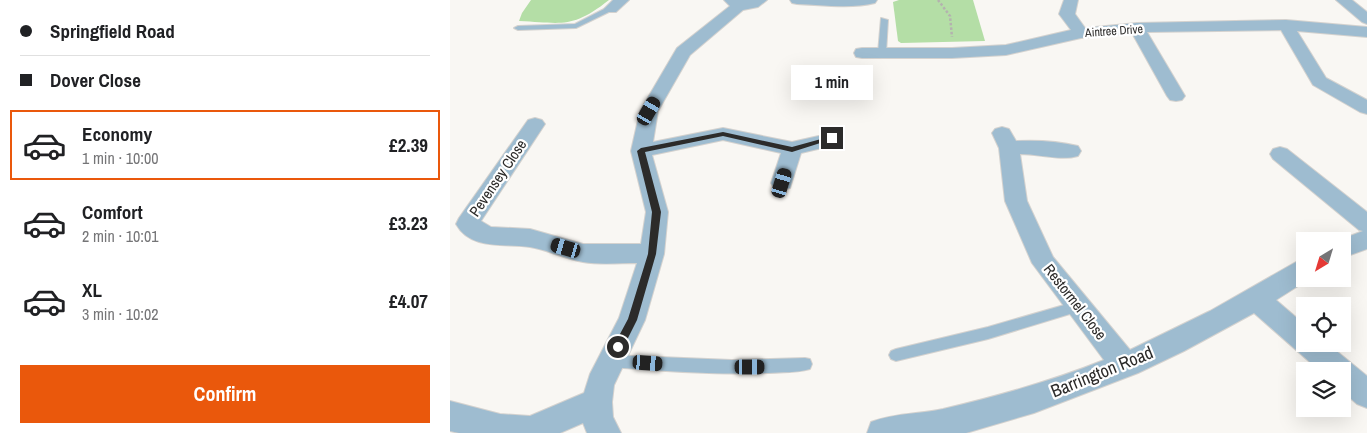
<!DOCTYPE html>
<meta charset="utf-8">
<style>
body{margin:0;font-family:"Archivo Narrow",sans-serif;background:#f6f6f6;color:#202124;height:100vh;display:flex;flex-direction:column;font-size:19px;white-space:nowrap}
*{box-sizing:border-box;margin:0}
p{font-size:16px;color:#757577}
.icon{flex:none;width:28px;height:28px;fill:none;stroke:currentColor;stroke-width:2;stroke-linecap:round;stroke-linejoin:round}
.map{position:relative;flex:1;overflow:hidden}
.details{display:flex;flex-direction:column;background:#fff;width:450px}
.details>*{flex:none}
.hud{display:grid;align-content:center;height:110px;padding:0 20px;background:#fff}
.needle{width:32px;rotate:218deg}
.fabs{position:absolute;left:846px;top:232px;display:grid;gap:10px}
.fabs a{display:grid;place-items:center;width:55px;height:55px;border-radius:0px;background:#fff;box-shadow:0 5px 20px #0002;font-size:25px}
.end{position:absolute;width:22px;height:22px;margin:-11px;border:6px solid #2c2b2a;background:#fff;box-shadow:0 0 0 2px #fff}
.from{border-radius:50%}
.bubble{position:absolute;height:35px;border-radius:0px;background:#fff;box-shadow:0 5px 20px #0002;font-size:16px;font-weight:800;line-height:35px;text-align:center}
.car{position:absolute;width:15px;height:30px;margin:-15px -8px;border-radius:6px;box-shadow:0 0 4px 1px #0007;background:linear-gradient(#222 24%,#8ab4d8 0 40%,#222 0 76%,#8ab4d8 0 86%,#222 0)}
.hud b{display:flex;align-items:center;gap:18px;height:48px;font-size:19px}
.hud b+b{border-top:1px solid #e0e0e0}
.hud i{width:12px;height:12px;background:#202124}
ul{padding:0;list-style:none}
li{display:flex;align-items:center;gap:15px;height:70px;margin:0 10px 8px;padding:0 10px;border:2px solid transparent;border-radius:0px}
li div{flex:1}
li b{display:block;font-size:19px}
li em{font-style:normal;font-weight:800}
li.on{border-color:#ea580c}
li>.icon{width:45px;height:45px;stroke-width:1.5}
.primary-button{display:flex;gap:10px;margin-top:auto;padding:10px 20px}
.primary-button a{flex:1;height:58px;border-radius:0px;background:#ea580c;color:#fff;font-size:20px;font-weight:800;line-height:58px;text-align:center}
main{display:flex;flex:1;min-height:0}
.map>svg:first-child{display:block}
.green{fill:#b4dea6}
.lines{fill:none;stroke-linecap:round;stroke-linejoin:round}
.lane-casing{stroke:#d4d2cf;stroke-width:2}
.street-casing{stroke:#d4d2cf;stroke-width:2}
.path{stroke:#b4b2af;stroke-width:2.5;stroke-dasharray:2.5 2;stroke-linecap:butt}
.lane{fill:#9ebcd0;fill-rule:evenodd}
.street{fill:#9ebcd0;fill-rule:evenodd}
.route{fill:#2c2b2a}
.labels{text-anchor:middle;stroke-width:4.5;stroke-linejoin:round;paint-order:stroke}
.far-street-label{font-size:12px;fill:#2c2b2a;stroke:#fff}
.street-label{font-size:15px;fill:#2c2b2a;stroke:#fff}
.near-street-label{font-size:18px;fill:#2c2b2a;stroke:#fff}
</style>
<main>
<section class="details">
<div class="hud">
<b><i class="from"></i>Springfield Road</b>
<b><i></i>Dover Close</b>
</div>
<ul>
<li class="on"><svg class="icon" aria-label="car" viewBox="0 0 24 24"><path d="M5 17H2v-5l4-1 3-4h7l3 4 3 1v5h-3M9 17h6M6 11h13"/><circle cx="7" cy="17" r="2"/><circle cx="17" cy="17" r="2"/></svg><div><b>Economy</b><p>1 min · 10:00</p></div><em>£2.39</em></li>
<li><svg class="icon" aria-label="car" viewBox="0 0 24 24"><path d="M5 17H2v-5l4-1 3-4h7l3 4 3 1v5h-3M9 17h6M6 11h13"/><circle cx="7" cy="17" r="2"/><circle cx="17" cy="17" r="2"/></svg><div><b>Comfort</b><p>2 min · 10:01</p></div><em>£3.23</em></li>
<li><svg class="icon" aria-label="car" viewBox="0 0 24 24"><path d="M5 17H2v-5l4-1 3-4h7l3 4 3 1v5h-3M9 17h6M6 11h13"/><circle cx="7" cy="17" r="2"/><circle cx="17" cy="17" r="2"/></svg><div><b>XL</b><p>3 min · 10:02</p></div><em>£4.07</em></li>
</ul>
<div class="primary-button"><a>Confirm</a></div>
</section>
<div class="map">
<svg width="917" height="433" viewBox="0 0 917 433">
<rect width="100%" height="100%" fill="#f9f7f3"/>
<g class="green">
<path d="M81,0h78c-37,29 -46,23 -90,21l3,-8z"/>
<polygon points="449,0 523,0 535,41 451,43 448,41 443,2"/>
</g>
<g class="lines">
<g class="lane-casing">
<g id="lane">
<polygon points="158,7 165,9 126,28 68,30 64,28 68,26 125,24"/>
<polygon points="431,18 438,20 436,53 432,55 428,53"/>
<polygon points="628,301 633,302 634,306 633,310 538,339 446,361 441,359 439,355 441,351 446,349 538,327"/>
<path d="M161,355l121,5 73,-2 5,1 2,5 -2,5c-13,4 -29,3 -42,4 -52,2 -105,-2 -157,-6l-5,-1 -2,-5 2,-5z"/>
</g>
</g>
<g class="street-casing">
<g id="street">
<polygon points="163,0 179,0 166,12 156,12 154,9"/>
<path d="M274,0h43l-9,7 -15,3 -53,45 -32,56 -5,31 70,-14 69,14 40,-9 7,1 3,5 -3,5 -38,9 -11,35 -8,2 -8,-2 -3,-5 10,-30 -58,-13 -71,15 16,57 -4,42 -19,66 -31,65 -2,17 1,15 8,16h-34l-4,-10 -23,10h-101l-9,-2v-30l50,13 30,2 54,-23 6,-19 29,-56 18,-55c-17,0 -37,2 -54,-1 -18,-3 -35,-12 -53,-15 -25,-4 -59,4 -74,-23l3,-6 69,-98 7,-2 7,2 3,4 -64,97 10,6 39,2 53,15h58l5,-32 -15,-61 9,-40 37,-63 53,-42z"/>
<path d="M340,0h87l-2,3c-25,6 -53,2 -78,1l-5,-1z"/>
<polygon points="614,0 628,0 625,14 635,28 687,23 836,20 917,27 917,37 847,31 876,78 917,100 917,114 910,112 863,85 831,30 697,32 735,96 732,100 726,101 720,100 717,96 682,33 631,38 556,55 502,58 412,58 406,57 404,53 406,49 412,48 502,48 556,45 621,30 609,14"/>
<polygon points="886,0 902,0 917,12 917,24 912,22"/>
<path d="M552,127l7,2 7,12c20,-1 42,0 62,5l3,5 -3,5c-17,5 -40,-2 -58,-2l7,47 26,56 77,93 80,-39 86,-49 9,-3v20h4l-33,21 29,25v19h23l39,32v32l-10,-4 -15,-13v-20h-22l-66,-58 -70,38 -46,22 -104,40 -68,20h-99l4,-11c23,-9 48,-8 72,-13 55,-13 109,-28 161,-49l-72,-97 -27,-62 -6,-53 -7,-15 3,-4z"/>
<polygon points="830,147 837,149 917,212 917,249 892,258 892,241 887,241 913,231 909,230 823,159 820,154 823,149"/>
</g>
</g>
<polyline class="path" points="488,0 500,16 502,37"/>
<use href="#lane" class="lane"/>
<use href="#street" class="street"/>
</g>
<polygon class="route" points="273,132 342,147 382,136 386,138 342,152 273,136 195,152 211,212 206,254 187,320 172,350 165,350 163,347 178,319 198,254 202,212 187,151 191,148"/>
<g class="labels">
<g class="far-street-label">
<text transform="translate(664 31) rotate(-4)" y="4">Aintree Drive</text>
</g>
<g class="street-label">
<text transform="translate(48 178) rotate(-56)" y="5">Pevensey Close</text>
<text transform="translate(625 302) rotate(52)" y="5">Restormel Close</text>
</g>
<g class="near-street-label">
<text transform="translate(652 372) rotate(-22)" y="6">Barrington Road</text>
</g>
</g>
</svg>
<div class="fabs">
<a><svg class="needle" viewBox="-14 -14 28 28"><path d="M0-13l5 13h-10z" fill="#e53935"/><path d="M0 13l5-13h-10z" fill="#757577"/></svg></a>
<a><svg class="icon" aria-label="locate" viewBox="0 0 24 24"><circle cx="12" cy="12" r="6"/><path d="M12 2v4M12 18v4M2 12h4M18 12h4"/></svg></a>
<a><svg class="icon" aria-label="layers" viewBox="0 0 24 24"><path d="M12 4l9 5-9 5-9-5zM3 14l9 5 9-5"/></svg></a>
</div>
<i class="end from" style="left:168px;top:347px"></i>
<i class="end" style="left:382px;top:138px"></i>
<div class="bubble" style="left:341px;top:65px;width:82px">1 min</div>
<i class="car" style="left:199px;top:111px;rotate:30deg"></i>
<i class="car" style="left:332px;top:183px;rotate:17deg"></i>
<i class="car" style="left:116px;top:248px;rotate:286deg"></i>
<i class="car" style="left:198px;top:363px;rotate:94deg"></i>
<i class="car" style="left:300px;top:367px;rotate:90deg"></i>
</div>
</main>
